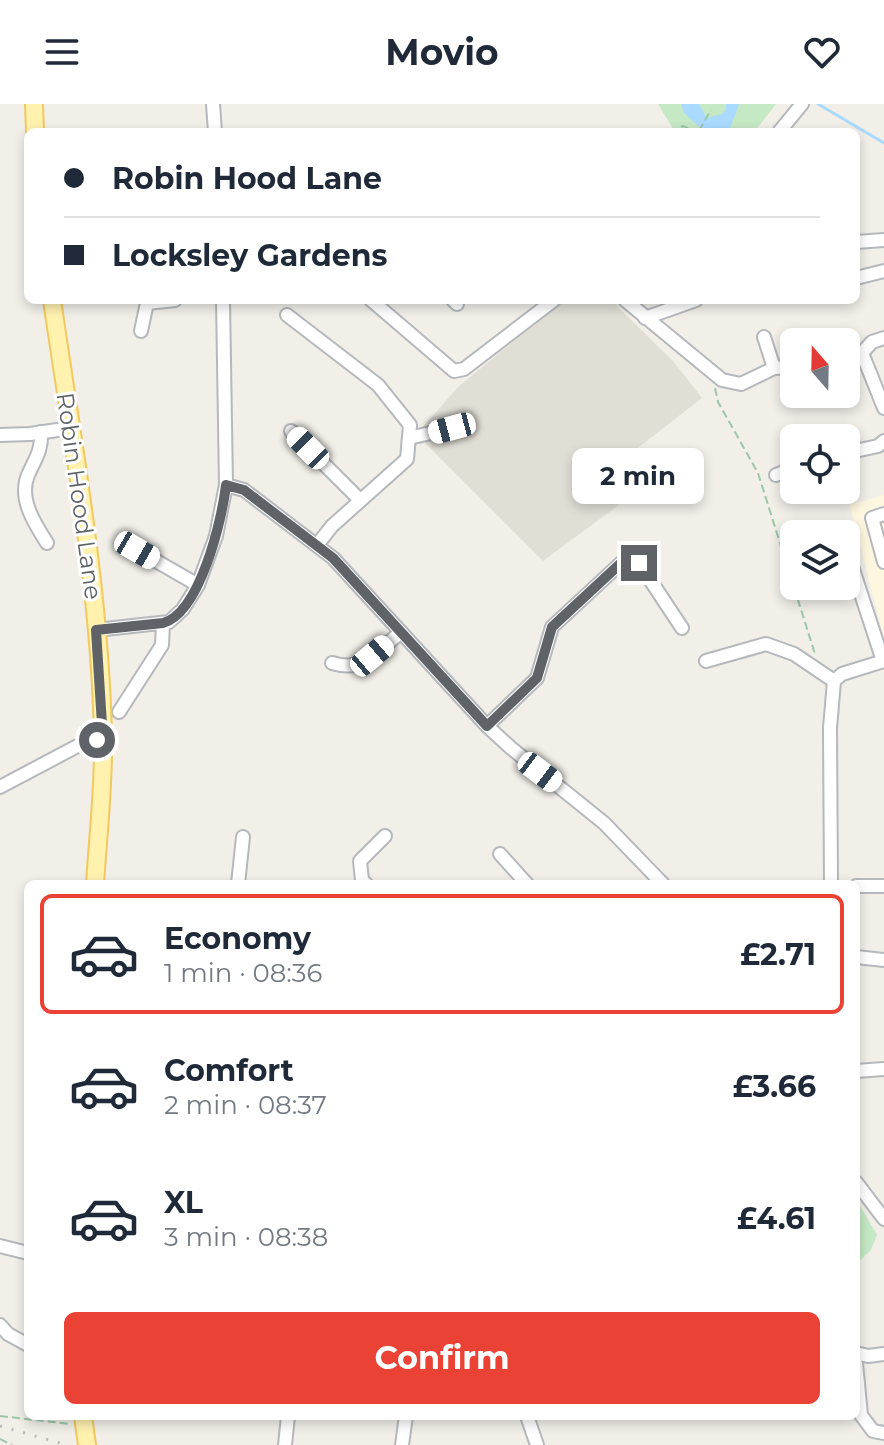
<!DOCTYPE html>
<meta charset="utf-8">
<style>
body{margin:0;font-family:Montserrat,sans-serif;background:#f2f2f3;color:#1f2937;height:100vh;display:flex;flex-direction:column;font-size:30px;white-space:nowrap}
*{box-sizing:border-box;margin:0}
p{font-size:26px;color:#747a83}
.icon{flex:none;width:44px;height:44px;fill:none;stroke:currentColor;stroke-width:2;stroke-linecap:round;stroke-linejoin:round}
.map{position:relative;flex:1;overflow:hidden}
.details{position:absolute;left:24px;top:776px;width:836px;height:540px;display:flex;flex-direction:column;background:#fff;border-radius:12px;box-shadow:0 4px 12px #0003}
.details>*{flex:none}
.hud{position:absolute;left:24px;top:24px;width:836px;height:176px;border-radius:12px;box-shadow:0 4px 12px #0003;display:grid;align-content:center;height:176px;padding:0 40px;background:#fff}
.needle{width:52px;rotate:340deg}
.tools{position:absolute;left:780px;top:224px;display:grid;gap:16px}
.tools a{display:grid;place-items:center;width:80px;height:80px;border-radius:12px;background:#fff;box-shadow:0 4px 12px #0003;font-size:40px}
.end{position:absolute;width:36px;height:36px;margin:-18px;border:10px solid #5f6368;background:#fff;box-shadow:0 0 0 4px #fff}
.from{border-radius:50%}
.bubble{position:absolute;height:56px;border-radius:12px;background:#fff;box-shadow:0 4px 12px #0003;font-size:26px;font-weight:700;line-height:56px;text-align:center}
.car{position:absolute;width:24px;height:48px;margin:-24px -12px;border-radius:10px;box-shadow:0 0 6px 2px #0007;background:linear-gradient(#fff 24%,#345 0 40%,#fff 0 76%,#345 0 86%,#fff 0)}
.hud b{display:flex;align-items:center;gap:28px;height:76px;font-size:30px}
.hud b+b{border-top:2px solid #e0e1e3}
.hud i{width:20px;height:20px;background:#1f2937}
ul{padding:14px 0 0;list-style:none}
li{display:flex;align-items:center;gap:24px;height:120px;margin:0 16px 12px;padding:0 24px;border:4px solid transparent;border-radius:12px}
li div{flex:1}
li b{display:block;font-size:30px}
li em{font-style:normal;font-weight:700}
li.on{border-color:#ea4335}
li>.icon{width:72px;height:72px;stroke-width:1.5}
.primary-button{display:flex;gap:16px;margin-top:auto;padding:16px 40px}
.primary-button a{flex:1;height:92px;border-radius:12px;background:#ea4335;color:#fff;font-size:32px;font-weight:700;line-height:92px;text-align:center}
header{display:flex;justify-content:space-between;align-items:center;height:104px;padding:0 40px;background:#fff;font-size:36px;font-weight:700}
.map>svg:first-child{display:block}
.commercial{fill:#fef7e0}
.education{fill:#e1ded6}
.green{fill:#c5e8c5}
.water{fill:#aadaff}
.lines{fill:none;stroke-linecap:round;stroke-linejoin:round}
.stream{stroke:#aadaff;stroke-width:3}
.minor-casing{stroke:#b5b8bc;stroke-width:16}
.major-casing{stroke:#f2c960;stroke-width:20}
.path{stroke:#9cc7a9;stroke-width:2;stroke-dasharray:8 4;stroke-linecap:butt}
.minor{stroke:#fff;stroke-width:12}
.major{stroke:#fff2af;stroke-width:16}
.rail{stroke:#b6b7b8;stroke-width:3;stroke-dasharray:2 10;stroke-linecap:butt}
.route{stroke:#5f6368;stroke-width:10}
.labels{text-anchor:middle;stroke-width:6;stroke-linejoin:round;paint-order:stroke}
.street-label{font-size:24px;fill:#5f6368;stroke:#fff}
</style>
<header><svg class="icon" aria-label="menu" viewBox="0 0 24 24"><path d="M4 6h16M4 12h16M4 18h16"/></svg>Movio<svg class="icon" aria-label="heart" viewBox="0 0 24 24"><path d="M12 20l-8-8c-3-5 5-10 8-4 3-6 11-1 8 4z"/></svg></header>
<div class="map">
<svg width="884" height="1341" viewBox="0 0 884 1341">
<rect width="100%" height="100%" fill="#f1efe8"/>
<polygon class="commercial" points="884,391 884,534 850,401"/>
<polygon class="education" points="567,196 609,196 615,200 674,258 702,294 599,374 619,401 543,457 425,339 423,323 458,283 554,204"/>
<g class="green">
<polygon points="658,0 776,0 754,28 675,28"/>
<polygon points="856,1095 877,1131 871,1146 856,1160"/>
</g>
<polygon class="water" points="681,0 699,0 707,14 722,10 726,6 726,0 739,0 730,24 720,28 705,28 684,9"/>
<g class="lines">
<polyline class="stream" points="818,0 884,39"/>
<g class="minor-casing">
<g id="minor">
<polyline points="213,0 215,28"/>
<polyline points="779,28 802,0"/>
<polyline points="856,138 884,136"/>
<polyline points="856,174 884,167"/>
<polyline points="371,196 454,267 464,265 554,196"/>
<polyline points="453,196 457,200"/>
<polyline points="625,196 722,276 741,280 774,264 794,263"/>
<polyline points="287,211 378,281 410,321 407,355 332,422 317,441"/>
<polyline points="645,214 696,196"/>
<polyline points="141,227 147,199 175,196"/>
<polyline points="764,233 774,264"/>
<polyline points="846,249 852,247 862,249 884,304"/>
<polyline points="862,249 872,238 884,234"/>
<polyline points="291,327 360,396"/>
<path d="M41,328c1,19 -6,27 -13,43 -10,24 7,49 19,68"/>
<polyline points="0,331 30,330 71,324"/>
<polyline points="409,334 452,324"/>
<polyline points="846,349 878,342 884,337"/>
<polyline points="776,371 794,364"/>
<polyline points="226,381 244,386 333,454 487,622 511,644 604,719 663,780"/>
<polyline points="884,410 872,414 884,458"/>
<polyline points="846,444 883,557"/>
<polyline points="137,446 198,481"/>
<polyline points="96,526 169,518 183,505 198,481 216,432 226,381 223,196"/>
<polyline points="706,557 766,540 794,550 834,577"/>
<path d="M332,559c34,10 44,-11 69,-31"/>
<polyline points="119,608 162,541 163,519"/>
<polyline points="487,622 537,574 552,523 621,459 628,457 639,459 682,524"/>
<polyline points="0,683 85,638 103,636"/>
<polyline points="500,750 527,780"/>
<polyline points="238,780 243,733"/>
<polyline points="366,780 362,776 360,757 385,732"/>
<polyline points="831,780 830,624 834,577 842,570 884,557"/>
<polyline points="856,782 884,782"/>
<polyline points="856,853 884,856"/>
<polyline points="856,967 884,965"/>
<polyline points="856,1078 884,1115"/>
<polyline points="0,1142 28,1149"/>
<polyline points="0,1221 8,1230 28,1241"/>
<polyline points="856,1249 868,1252 884,1250"/>
<polyline points="856,1259 861,1311 873,1327 884,1329"/>
<polyline points="527,1312 537,1341"/>
<polyline points="285,1341 288,1312"/>
<polyline points="402,1341 406,1312"/>
</g>
</g>
<g class="major-casing">
<g id="major">
<polyline points="34,0 35,28"/>
<path d="M52,196c21,145 48,291 51,437 1,49 -5,98 -8,147"/>
<polyline points="83,1312 87,1341"/>
</g>
</g>
<g class="path">
<polyline points="699,27 711,6"/>
<polyline points="670,28 683,22 698,28"/>
<polyline points="715,284 718,298 758,369 815,550"/>
<polyline points="0,1312 70,1320"/>
<polyline points="0,1335 12,1341"/>
</g>
<use href="#minor" class="minor"/>
<use href="#major" class="major"/>
<polyline class="rail" points="0,1322 67,1341"/>
</g>
<g class="lines">
<path class="route" d="M97,636h6l-7,-110 67,-7c37,-10 59,-103 63,-138l18,5 89,68 154,168 50,-48 15,-51 69,-64 7,-2 11,2"/>
</g>
<g class="labels">
<g class="street-label">
<text transform="translate(79 392) rotate(82)" y="8">Robin Hood Lane</text>
</g>
</g>
</svg>
<div class="tools">
<a><svg class="needle" viewBox="-14 -14 28 28"><path d="M0-13l5 13h-10z" fill="#e53935"/><path d="M0 13l5-13h-10z" fill="#747a83"/></svg></a>
<a><svg class="icon" aria-label="locate" viewBox="0 0 24 24"><circle cx="12" cy="12" r="6"/><path d="M12 2v4M12 18v4M2 12h4M18 12h4"/></svg></a>
<a><svg class="icon" aria-label="layers" viewBox="0 0 24 24"><path d="M12 4l9 5-9 5-9-5zM3 14l9 5 9-5"/></svg></a>
</div>
<i class="end from" style="left:97px;top:636px"></i>
<i class="end" style="left:639px;top:459px"></i>
<div class="bubble" style="left:572px;top:344px;width:132px">2 min</div>
<i class="car" style="left:452px;top:324px;rotate:255deg"></i>
<i class="car" style="left:308px;top:344px;rotate:315deg"></i>
<i class="car" style="left:137px;top:446px;rotate:120deg"></i>
<i class="car" style="left:372px;top:552px;rotate:50deg"></i>
<i class="car" style="left:540px;top:668px;rotate:127deg"></i>
<div class="hud">
<b><i class="from"></i>Robin Hood Lane</b>
<b><i></i>Locksley Gardens</b>
</div>
<section class="details">
<ul>
<li class="on"><svg class="icon" aria-label="car" viewBox="0 0 24 24"><path d="M5 17H2v-5l4-1 3-4h7l3 4 3 1v5h-3M9 17h6M6 11h13"/><circle cx="7" cy="17" r="2"/><circle cx="17" cy="17" r="2"/></svg><div><b>Economy</b><p>1 min · 08:36</p></div><em>£2.71</em></li>
<li><svg class="icon" aria-label="car" viewBox="0 0 24 24"><path d="M5 17H2v-5l4-1 3-4h7l3 4 3 1v5h-3M9 17h6M6 11h13"/><circle cx="7" cy="17" r="2"/><circle cx="17" cy="17" r="2"/></svg><div><b>Comfort</b><p>2 min · 08:37</p></div><em>£3.66</em></li>
<li><svg class="icon" aria-label="car" viewBox="0 0 24 24"><path d="M5 17H2v-5l4-1 3-4h7l3 4 3 1v5h-3M9 17h6M6 11h13"/><circle cx="7" cy="17" r="2"/><circle cx="17" cy="17" r="2"/></svg><div><b>XL</b><p>3 min · 08:38</p></div><em>£4.61</em></li>
</ul>
<div class="primary-button"><a>Confirm</a></div>
</section>
</div>
